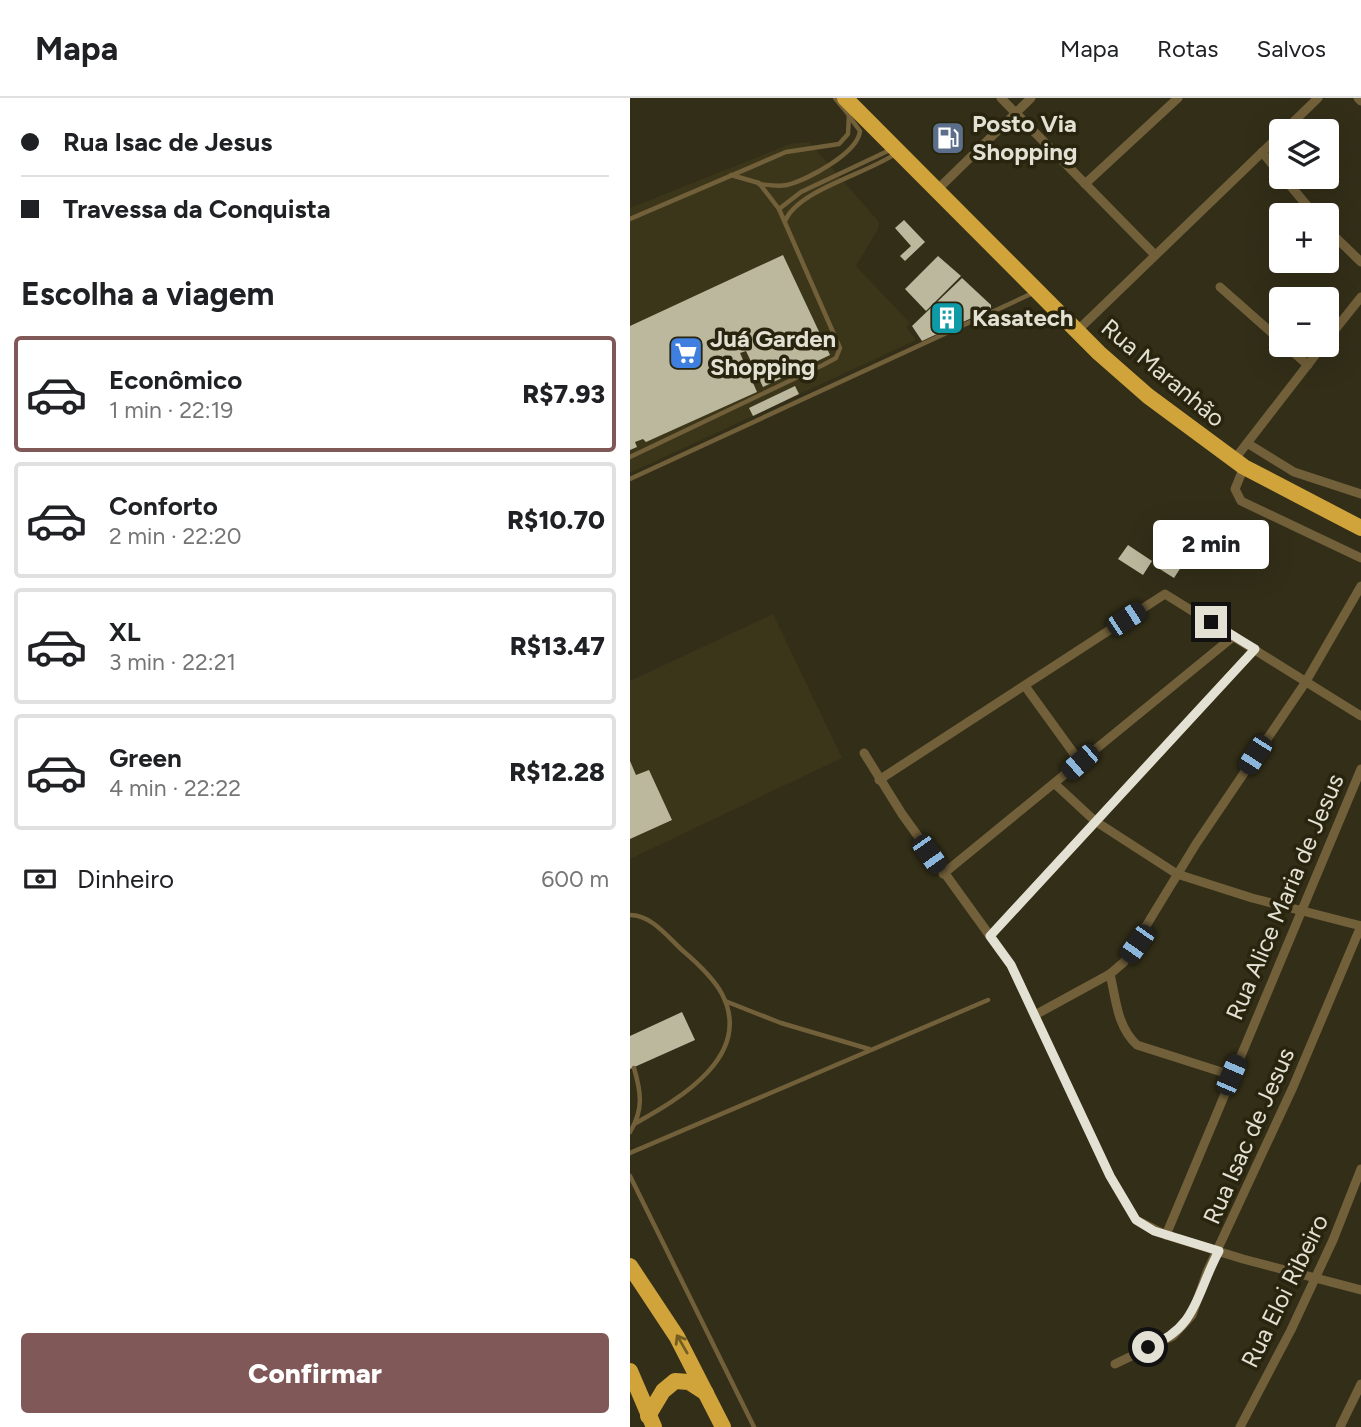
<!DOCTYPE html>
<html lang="pt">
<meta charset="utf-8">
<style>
body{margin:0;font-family:Figtree,sans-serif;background:#f6f6f6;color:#202124;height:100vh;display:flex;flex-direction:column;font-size:26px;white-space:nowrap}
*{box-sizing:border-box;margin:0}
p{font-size:23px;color:#757577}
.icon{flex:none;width:38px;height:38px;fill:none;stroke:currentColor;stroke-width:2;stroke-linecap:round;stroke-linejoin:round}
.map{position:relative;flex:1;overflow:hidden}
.side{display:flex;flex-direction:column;background:#fff;width:630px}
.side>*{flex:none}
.guide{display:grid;align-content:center;height:154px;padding:0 21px;background:#fff}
.buttons{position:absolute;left:639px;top:21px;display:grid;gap:14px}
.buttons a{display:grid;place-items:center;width:70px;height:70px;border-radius:7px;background:#fff;box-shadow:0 7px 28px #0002;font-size:35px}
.end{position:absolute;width:32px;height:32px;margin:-16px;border:9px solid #e3e1d4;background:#111;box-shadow:0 0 0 4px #111}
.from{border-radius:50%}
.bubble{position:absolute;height:49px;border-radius:7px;background:#fff;box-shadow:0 7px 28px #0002;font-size:23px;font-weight:800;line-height:49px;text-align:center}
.car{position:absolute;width:21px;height:42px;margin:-21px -10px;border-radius:9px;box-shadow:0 0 5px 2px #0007;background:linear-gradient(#222 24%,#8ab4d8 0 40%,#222 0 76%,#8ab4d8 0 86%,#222 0)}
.guide b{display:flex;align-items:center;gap:24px;height:66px;font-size:26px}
.guide b+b{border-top:2px solid #e0e0e0}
.guide i{width:18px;height:18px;background:#202124}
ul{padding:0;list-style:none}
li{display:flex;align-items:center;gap:21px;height:116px;margin:0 14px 10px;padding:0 7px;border:4px solid #e0e0e0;border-radius:7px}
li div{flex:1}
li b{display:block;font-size:26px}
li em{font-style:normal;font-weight:800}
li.active{border-color:#805857}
li>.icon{width:63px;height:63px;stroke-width:1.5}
h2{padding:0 21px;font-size:32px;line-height:84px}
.pay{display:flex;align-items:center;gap:18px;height:77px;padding:0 21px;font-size:26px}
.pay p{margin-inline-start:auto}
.button{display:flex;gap:14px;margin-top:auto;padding:14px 21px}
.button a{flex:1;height:80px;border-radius:7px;background:#805857;color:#fff;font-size:28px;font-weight:800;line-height:80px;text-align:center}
header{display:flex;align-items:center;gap:42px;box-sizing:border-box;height:98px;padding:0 35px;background:#fff;border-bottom:2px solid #e0e0e0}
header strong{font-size:33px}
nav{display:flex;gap:38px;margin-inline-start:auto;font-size:24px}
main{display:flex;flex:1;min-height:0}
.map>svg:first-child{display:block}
.built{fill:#3b3619}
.building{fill:#bcb89e}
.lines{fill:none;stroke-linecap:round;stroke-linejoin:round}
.lane{stroke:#72603a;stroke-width:4.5}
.street{stroke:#72603a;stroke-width:9}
.highway{stroke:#d0a43a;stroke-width:16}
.oneway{stroke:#745e22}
.route{stroke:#e3e1d4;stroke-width:9}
.labels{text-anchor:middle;stroke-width:7;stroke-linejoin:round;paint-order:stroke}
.poi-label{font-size:24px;font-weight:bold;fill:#e3e1d4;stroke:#28240e;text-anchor:start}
.street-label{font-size:24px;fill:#e3e1d4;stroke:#28240e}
</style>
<header>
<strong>Mapa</strong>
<nav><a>Mapa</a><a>Rotas</a><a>Salvos</a></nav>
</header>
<main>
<section class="side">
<div class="guide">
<b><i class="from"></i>Rua Isac de Jesus</b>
<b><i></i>Travessa da Conquista</b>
</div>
<h2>Escolha a viagem</h2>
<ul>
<li class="active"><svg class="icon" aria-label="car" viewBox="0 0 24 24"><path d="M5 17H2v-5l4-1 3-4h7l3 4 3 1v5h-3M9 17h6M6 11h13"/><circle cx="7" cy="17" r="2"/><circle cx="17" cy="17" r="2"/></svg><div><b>Econômico</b><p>1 min · 22:19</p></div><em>R$7.93</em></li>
<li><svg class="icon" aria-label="car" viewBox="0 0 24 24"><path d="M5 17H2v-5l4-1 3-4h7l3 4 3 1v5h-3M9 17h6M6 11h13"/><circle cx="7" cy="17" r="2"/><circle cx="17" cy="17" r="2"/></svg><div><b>Conforto</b><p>2 min · 22:20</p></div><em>R$10.70</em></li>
<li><svg class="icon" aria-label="car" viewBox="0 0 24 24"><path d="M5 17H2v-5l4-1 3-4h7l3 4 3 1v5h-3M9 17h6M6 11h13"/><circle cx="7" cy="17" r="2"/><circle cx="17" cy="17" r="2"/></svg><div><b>XL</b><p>3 min · 22:21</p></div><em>R$13.47</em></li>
<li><svg class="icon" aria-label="car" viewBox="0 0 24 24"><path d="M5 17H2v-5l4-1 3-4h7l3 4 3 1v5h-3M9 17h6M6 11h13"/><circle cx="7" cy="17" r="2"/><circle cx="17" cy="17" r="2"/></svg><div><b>Green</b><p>4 min · 22:22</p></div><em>R$12.28</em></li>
</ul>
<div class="pay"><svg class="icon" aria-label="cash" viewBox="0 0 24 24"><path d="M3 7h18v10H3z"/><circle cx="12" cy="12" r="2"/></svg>Dinheiro<p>600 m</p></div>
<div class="button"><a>Confirmar</a></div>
</section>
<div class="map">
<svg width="731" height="1329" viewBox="0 0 731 1329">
<rect width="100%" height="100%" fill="#322e18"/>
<g class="built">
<polygon points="179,44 249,124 248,131 226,168 280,225 276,229 286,242 0,375 0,110 160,46"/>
<polygon points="143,516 212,660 0,761 0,583"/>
</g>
<g class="building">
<polygon points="274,122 295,144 275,163 270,158 281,148 265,130"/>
<polygon points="153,157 200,257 133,289 116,253 110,255 127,294 16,344 13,341 5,344 7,349 0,352 0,228"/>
<polygon points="308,158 331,178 296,213 275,191"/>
<polygon points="332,180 361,207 361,211 292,243 282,228"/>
<polygon points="165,288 169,296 123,318 119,310"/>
<polygon points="536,433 568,452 560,464 555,463 544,480 525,468 536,450 528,445"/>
<polygon points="498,447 522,463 513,477 488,461"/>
<polygon points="0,663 6,677 19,672 42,722 0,741"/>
<polygon points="52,914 65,942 0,971 0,938"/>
</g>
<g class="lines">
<g class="lane">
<path d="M129,86c9,1 19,3 28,1 20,-5 71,-32 73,-54l-11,-15"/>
<polyline points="149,111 171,94 262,51"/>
<polyline points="0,121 156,54 209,46 218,36 219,17 205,0"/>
<path d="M155,123c13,-31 81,-47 110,-67"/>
<polyline points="0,359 193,267 206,260 210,250 149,111 129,85 101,77"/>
<polyline points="0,381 403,195"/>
<path d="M0,817c21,0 37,21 52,35 13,11 32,29 40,44 32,62 -43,105 -86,129"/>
<polyline points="95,903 151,925 239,951"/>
<path d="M0,1034c14,-23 11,-40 4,-64"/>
<polyline points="0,1055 358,902"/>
<polyline points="0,1078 124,1329"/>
</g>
<g class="street">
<polyline points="371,0 525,157"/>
<polyline points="728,0 731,3"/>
<polyline points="654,33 688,0"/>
<polyline points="632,54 651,77"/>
<polyline points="653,79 685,117"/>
<polyline points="455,86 548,0"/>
<polyline points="306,93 401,0"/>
<polyline points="696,130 731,164"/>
<polyline points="590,189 651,243"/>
<polyline points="447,233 651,36"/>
<polyline points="696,243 731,199"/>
<polyline points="655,247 678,267"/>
<polyline points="617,345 664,374 731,396"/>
<polyline points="604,362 693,247"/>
<polyline points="614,369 605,391 611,403 731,460"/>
<polyline points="395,588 450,664"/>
<polyline points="234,655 272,716 381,867 480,1078 506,1122 536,1137 613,1161 731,1192"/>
<polyline points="249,682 535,496 731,618"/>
<polyline points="425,686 465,723 547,776 622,800 731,828"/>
<polyline points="313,776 604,538"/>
<polyline points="360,838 625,551"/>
<path d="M480,876c6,25 7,53 27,71l94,30"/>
<polyline points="405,917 480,876 494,864 566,746 675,585 731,488"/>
<polyline points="536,1137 731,671"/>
<polyline points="485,1266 543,1238 562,1217 577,1174 663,989 731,828"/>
<polyline points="610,1329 661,1232 703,1142 731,1071"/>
<polyline points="710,1329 731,1286"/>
</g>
<g class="highway">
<polyline points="215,0 469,255 518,298 614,369 731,430"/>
<polyline points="0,1168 47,1239 93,1329"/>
<polyline points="0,1273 24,1329"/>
<polyline points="18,1318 33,1293 45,1283 59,1284 76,1295"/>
</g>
</g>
<defs><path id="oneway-shaft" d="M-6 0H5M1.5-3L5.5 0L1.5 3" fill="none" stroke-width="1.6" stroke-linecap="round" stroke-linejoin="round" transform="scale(1.75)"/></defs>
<use class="oneway" href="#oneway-shaft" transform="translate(52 1246) rotate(-120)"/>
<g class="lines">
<path class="route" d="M518,1249c50,-19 48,-54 71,-96l-65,-20 -18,-11 -26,-44 -99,-211 -21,-29 265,-287 -44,-27"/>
</g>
<defs>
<g id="fuel-square" transform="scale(1.75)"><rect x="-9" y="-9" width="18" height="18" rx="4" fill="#5c6f8a" stroke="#28240e"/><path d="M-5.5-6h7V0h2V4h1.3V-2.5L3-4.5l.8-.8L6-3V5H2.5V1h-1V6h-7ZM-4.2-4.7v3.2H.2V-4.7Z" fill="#fff"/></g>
<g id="building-square" transform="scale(1.75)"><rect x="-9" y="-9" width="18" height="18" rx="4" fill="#0f9aa8" stroke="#28240e"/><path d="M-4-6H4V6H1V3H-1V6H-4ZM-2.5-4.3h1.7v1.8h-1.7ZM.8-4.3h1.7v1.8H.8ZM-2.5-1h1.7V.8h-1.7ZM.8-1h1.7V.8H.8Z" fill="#fff"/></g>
<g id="supermarket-square" transform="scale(1.75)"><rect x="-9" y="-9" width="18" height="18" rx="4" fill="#3f7fe0" stroke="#28240e"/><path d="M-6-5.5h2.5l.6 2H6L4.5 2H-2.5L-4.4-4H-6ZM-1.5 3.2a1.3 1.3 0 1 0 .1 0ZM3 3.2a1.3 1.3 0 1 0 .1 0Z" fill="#fff"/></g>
</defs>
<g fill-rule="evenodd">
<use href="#fuel-square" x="318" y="40"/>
<use href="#building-square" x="317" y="220"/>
<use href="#supermarket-square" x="56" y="255"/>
</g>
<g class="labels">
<g class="poi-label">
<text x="342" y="34">Posto Via<tspan x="342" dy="28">Shopping</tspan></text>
<text x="342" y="228">Kasatech</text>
<text x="80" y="249">Juá Garden<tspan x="80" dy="28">Shopping</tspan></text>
</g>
<g class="street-label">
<text transform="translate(533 275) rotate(40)" y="8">Rua Maranhão</text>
<text transform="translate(655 799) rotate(-67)" y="8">Rua Alice Maria de Jesus</text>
<text transform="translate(619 1038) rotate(-66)" y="8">Rua Isac de Jesus</text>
<text transform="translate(655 1193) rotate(-64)" y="8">Rua Eloi Ribeiro</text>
</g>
</g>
</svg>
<div class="buttons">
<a><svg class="icon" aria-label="layers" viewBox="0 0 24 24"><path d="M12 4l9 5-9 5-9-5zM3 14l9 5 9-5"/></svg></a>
<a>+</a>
<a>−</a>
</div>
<i class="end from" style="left:518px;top:1249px"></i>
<i class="end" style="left:581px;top:524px"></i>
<div class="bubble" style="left:523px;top:422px;width:116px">2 min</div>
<i class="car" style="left:496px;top:521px;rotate:57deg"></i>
<i class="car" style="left:625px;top:657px;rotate:213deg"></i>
<i class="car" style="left:450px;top:664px;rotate:229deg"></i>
<i class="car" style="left:299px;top:756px;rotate:145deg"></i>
<i class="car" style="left:507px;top:846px;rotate:215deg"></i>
<i class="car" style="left:601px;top:977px;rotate:23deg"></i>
</div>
</main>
